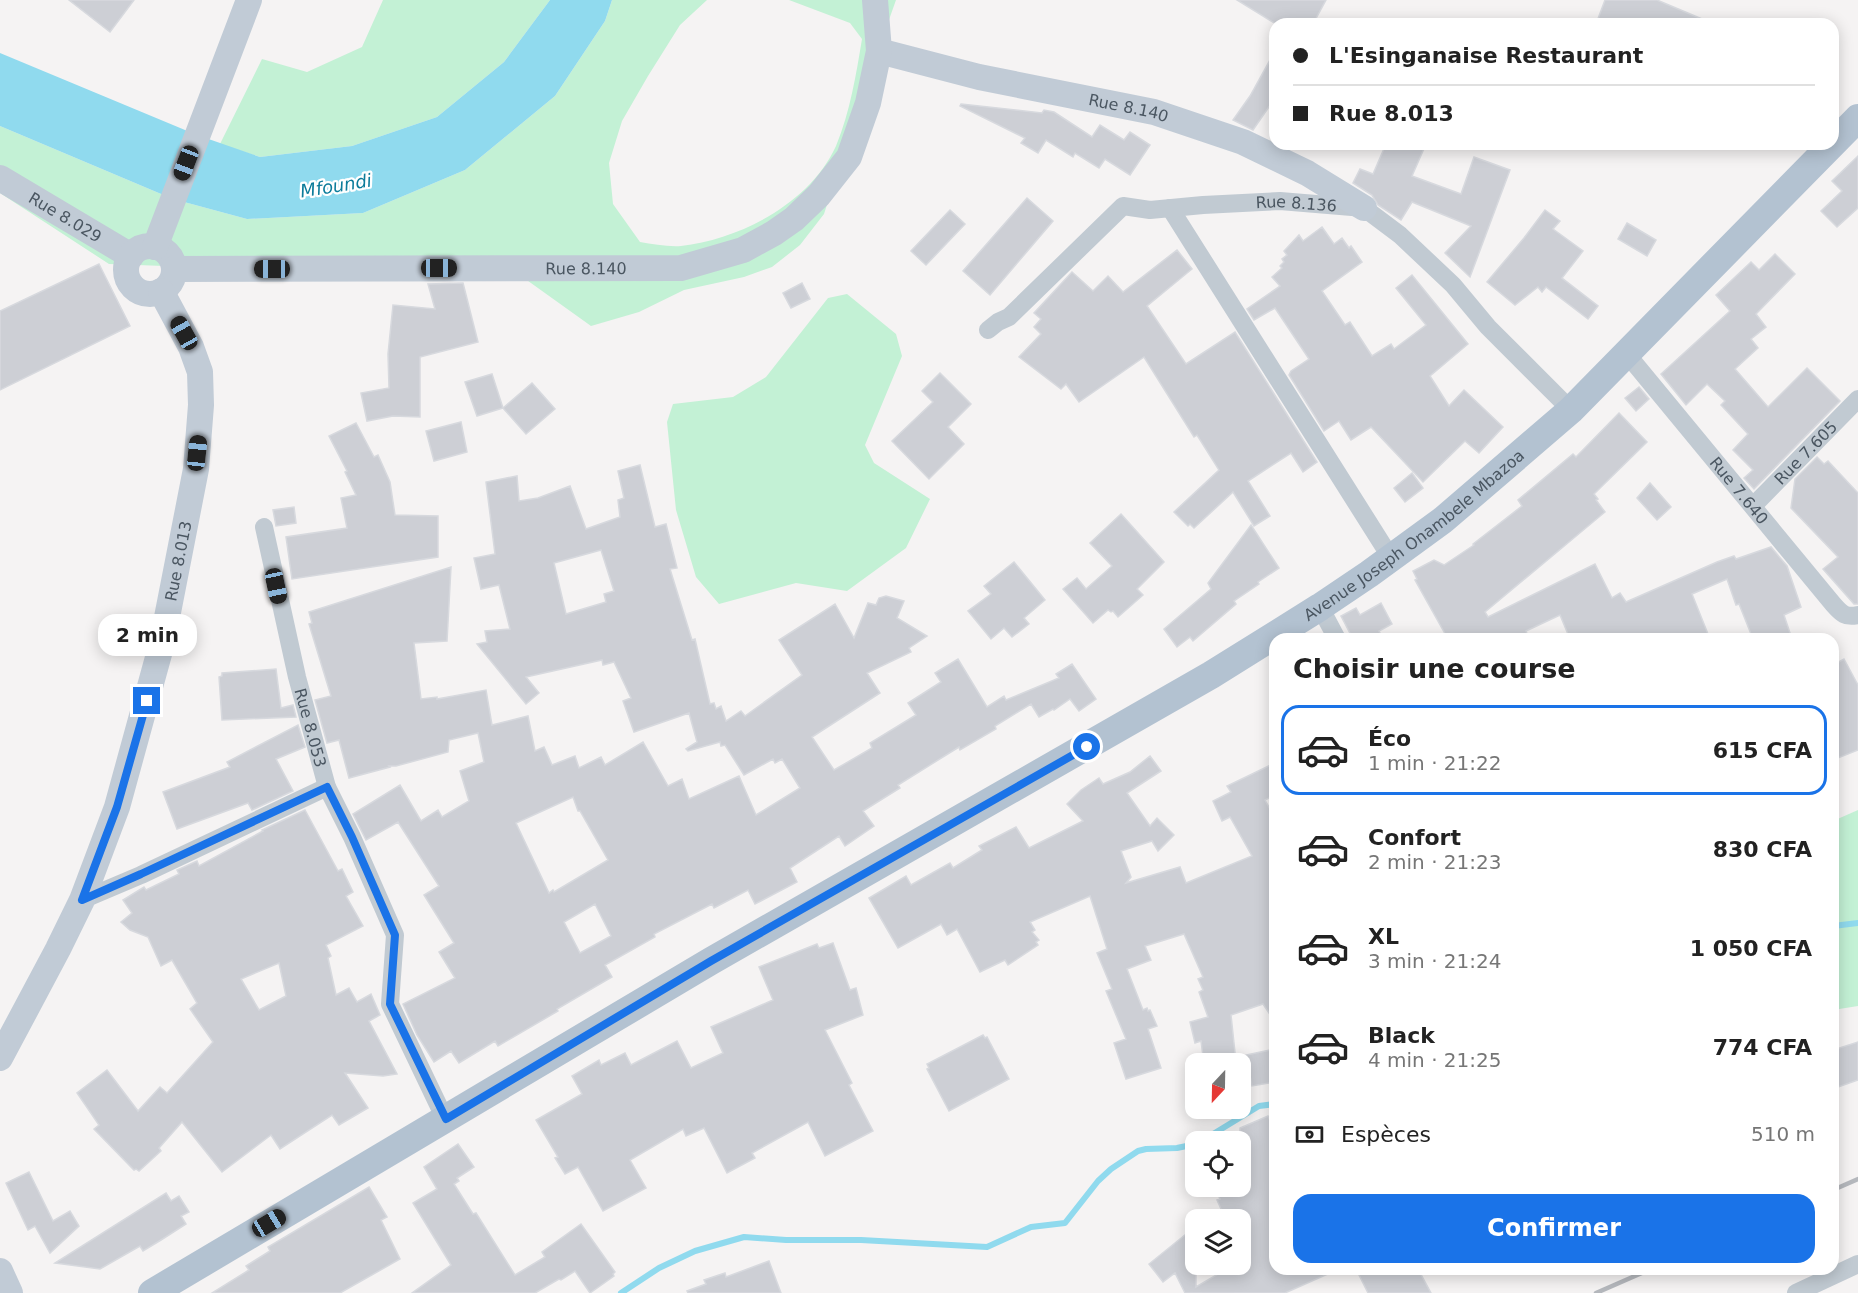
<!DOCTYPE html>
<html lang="fr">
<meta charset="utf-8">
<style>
body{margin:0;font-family:"DejaVu Sans",sans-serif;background:#f6f6f6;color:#222;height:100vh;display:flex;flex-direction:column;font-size:22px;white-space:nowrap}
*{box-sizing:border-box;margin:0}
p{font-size:20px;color:#767676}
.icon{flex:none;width:33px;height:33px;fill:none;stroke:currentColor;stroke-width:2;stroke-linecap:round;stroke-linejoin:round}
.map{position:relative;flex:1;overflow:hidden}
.sheet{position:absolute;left:1269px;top:633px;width:570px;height:642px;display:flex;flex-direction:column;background:#fff;border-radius:18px;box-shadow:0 3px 15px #0003}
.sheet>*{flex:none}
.banner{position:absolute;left:1269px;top:18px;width:570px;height:132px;border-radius:18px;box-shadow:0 3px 15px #0003;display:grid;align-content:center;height:132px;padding:0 24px;background:#fff}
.needle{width:39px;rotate:202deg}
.buttons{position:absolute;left:1185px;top:1053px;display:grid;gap:12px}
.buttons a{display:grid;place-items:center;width:66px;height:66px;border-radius:12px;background:#fff;box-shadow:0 3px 15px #0003;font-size:30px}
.end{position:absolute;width:27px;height:27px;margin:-14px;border:8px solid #1a73e8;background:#fff;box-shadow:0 0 0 3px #fff}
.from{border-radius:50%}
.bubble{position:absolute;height:42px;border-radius:18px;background:#fff;box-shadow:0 3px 15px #0003;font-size:20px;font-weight:800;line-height:42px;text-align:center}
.car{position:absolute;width:18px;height:36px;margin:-18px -9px;border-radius:8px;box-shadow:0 0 4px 2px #0007;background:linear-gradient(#222 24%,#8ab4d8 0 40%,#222 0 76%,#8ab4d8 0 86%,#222 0)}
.banner b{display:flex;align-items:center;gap:21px;height:57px;font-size:22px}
.banner b+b{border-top:2px solid #e0e0e0}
.banner i{width:15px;height:15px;background:#222}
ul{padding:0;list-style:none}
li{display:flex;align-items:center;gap:18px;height:90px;margin:0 12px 9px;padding:0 12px;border:3px solid transparent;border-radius:18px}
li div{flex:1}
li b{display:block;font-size:22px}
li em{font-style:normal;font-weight:800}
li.selected{border-color:#1a73e8}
li>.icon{width:54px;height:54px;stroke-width:1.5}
h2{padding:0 24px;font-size:27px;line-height:72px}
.pay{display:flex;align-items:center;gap:15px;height:66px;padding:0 24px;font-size:22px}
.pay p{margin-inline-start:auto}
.button{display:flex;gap:12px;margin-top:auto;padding:12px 24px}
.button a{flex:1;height:69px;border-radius:18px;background:#1a73e8;color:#fff;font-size:24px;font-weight:800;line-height:69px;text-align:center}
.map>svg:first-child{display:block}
.green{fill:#c3f1d5}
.water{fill:#90daee}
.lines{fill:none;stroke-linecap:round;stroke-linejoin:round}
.stream{stroke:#90daee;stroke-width:6}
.building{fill:#cdcfd5;stroke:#d7d9de;stroke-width:1.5;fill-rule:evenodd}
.street{stroke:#c1cad2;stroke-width:18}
.secondary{stroke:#c1cbd6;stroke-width:26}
.primary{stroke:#b3c2d1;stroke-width:28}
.rail{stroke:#b5b8bd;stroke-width:4.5}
.route{stroke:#1a73e8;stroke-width:8}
.labels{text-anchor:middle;stroke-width:4.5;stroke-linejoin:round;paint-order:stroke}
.street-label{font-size:16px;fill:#4a5661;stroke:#fff}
.water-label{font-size:18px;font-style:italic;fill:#0c7c9b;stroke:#fff}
</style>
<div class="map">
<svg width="1858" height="1293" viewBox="0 0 1858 1293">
<rect width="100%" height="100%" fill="#f5f3f3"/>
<g class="green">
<polygon points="383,0 550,0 504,62 437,117 352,146 260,157 220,144 262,59 307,72 362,47"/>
<path d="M612,0h95l-27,25 -32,51 -26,45 -13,42 4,41 27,38c13,2 28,5 41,4 60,-7 129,-43 155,-100 14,-34 20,-71 26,-107l-12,-16 -61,-23h107l-33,93 -39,121 -24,31 -28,22 -28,10 -60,13 -45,22 -48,14 -81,-58 -262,1 -139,-5 -109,-71v-67l173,73 74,20 116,-6 102,-43 90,-74 50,-75z"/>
<polygon points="847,294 896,334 902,356 865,445 874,463 930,499 906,548 847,591 796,583 719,604 696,577 676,510 667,422 673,404 733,397 766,377 828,298"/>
<polygon points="1858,810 1858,1006 1833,1010 1833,821"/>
</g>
<polygon class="water" points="550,0 612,0 605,21 555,96 465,170 363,213 247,219 173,199 0,126 0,53 197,135 260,157 352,146 437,117 504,62"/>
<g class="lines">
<g class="stream">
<polyline points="1833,926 1858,923"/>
<polyline points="1200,1142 1259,1106 1275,1104"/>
<polyline points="621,1293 659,1268 695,1251 744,1237 786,1240 861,1240 987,1247 1031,1227 1065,1223 1098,1181 1111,1169 1138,1151 1146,1149 1177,1148 1196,1144"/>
</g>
</g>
<g class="building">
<polygon points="69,0 134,0 110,32"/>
<polygon points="1237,0 1326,0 1313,24 1276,24"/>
<polygon points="1605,0 1657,0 1714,24 1596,24"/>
<polygon points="1275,51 1275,98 1253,130 1233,120 1250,96"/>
<polygon points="961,104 1042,113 1044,110 1054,112 1092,137 1100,125 1124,140 1130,132 1150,145 1130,175 1105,159 1099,168 1075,153 1073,157 1046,140 1038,153 1021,143 1025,138 960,106"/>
<polygon points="1386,144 1426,144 1412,176 1461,194 1474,157 1510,170 1470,277 1445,253 1471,226 1412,202 1401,220 1378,205 1372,195 1353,183 1360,169 1373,174"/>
<polygon points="1858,156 1858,208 1837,227 1821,211 1842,191 1832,181"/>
<polygon points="1027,198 1053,221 990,295 963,271"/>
<polygon points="950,210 965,224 926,265 911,251"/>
<polygon points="1545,210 1560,221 1553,229 1583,251 1562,278 1598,306 1588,319 1546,287 1542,292 1538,287 1515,305 1487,282 1524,238"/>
<polygon points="1627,223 1656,240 1647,256 1618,239"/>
<polygon points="1322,227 1334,244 1342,238 1349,248 1351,246 1362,262 1322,291 1345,325 1350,322 1372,356 1391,344 1394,349 1426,325 1396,288 1412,275 1468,344 1430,376 1449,406 1464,390 1503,427 1479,453 1465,441 1423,482 1371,427 1351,440 1339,421 1324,431 1289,375 1291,371 1309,359 1275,308 1254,320 1247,309 1280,286 1272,277 1282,268 1280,266 1284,262 1282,259 1287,255 1284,251 1299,235 1303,241"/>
<polygon points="1177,250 1192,269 1147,306 1186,364 1235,332 1317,462 1303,472 1291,453 1248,481 1270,516 1254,526 1233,492 1194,528 1190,524 1188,526 1174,512 1219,470 1197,435 1194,437 1144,357 1079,402 1066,384 1061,389 1019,357 1041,334 1034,327 1041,319 1034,313 1072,272 1093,291 1108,276 1123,292"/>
<polygon points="1775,254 1795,274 1756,314 1766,327 1751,339 1758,348 1735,369 1768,407 1807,368 1840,401 1754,489 1744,478 1753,470 1733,450 1748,434 1721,405 1725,401 1707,384 1686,405 1661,374 1730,311 1716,295 1751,262 1759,270"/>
<polygon points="99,264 130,326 0,390 0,311"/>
<polygon points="463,283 478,342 420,357 420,417 393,416 367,421 361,393 389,388 388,354 393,305 435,309 428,284"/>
<polygon points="802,283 810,299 791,308 783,293"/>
<polygon points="940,373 971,404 948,427 964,444 929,479 892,441 933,402 922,391"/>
<polygon points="492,374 503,408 477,416 465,382"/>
<polygon points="532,383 555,409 526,434 503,408"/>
<polygon points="1639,387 1649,399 1636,411 1625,398"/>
<polygon points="1619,413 1647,442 1594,494 1598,499 1596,500 1605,512 1485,612 1488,617 1595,564 1612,598 1620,593 1626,602 1717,562 1734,556 1736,559 1771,547 1787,566 1801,607 1784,615 1792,639 1753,639 1739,604 1736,605 1727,579 1692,594 1710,639 1570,639 1560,615 1526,631 1529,639 1448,639 1415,580 1417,579 1413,571 1434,560 1444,565 1474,545 1473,544 1522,506 1518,500 1573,454 1576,457"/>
<polygon points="461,422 467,452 434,461 426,431"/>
<polygon points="356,423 374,457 378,455 390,482 395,515 438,516 438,557 292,579 286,537 347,528 341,498 356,495 345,472 347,471 329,436"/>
<polygon points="1817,457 1824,464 1828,461 1858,493 1858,604 1854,604 1823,569 1838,557 1791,508 1795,479"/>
<path d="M640,465l15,62 11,-3 11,44 -7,1 22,71 3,-1 15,65 4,-1 2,6 5,-3 5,15 15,-10 4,5 57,-41 -23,-35 56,-36 19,34 14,-35 8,2 3,-7 7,-2 18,5 -7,17 30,18 -18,12 2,4 -44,21 13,20 -68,44 22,33 38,-22 -2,-5 46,-28 -8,-12 33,-21 -6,-9 23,-14 29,48 17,-11 2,4 53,-22 -3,-4 16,-10 24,35 -17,12 -9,-12 -16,11 -1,-1 -14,8 -8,-13 -36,22 1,3 -36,21 -1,-3 -61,38 2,3 -37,23 11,15 -29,20 -6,-10 -49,32 7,14 -42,22 -7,-14 -34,18 -2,-4 -58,30 1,3 -50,28 7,12 -55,32 1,2 -60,35 -3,-5 -36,22 -8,-12 -17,11 -17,-27 -14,-31 52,-26 -16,-26 15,-9 -30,-48 15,-9 -41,-64 -32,18 -13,-26 47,-29 21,36 17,-11 4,7 27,-16 -9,-30 24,-9 -6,-29 -29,7 -1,12 -52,14h-7l1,1 -41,11 -10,-38 -12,3 -12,-43 16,-4 -22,-72 3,-1 -3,-11 142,-45 -4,74 -33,2 7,56 16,-2v2l49,-9 6,35 36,-9 7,35 9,-4 8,18 23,-9 4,12 22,-11 4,8 38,-23 25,44 14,-7 7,20 50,-23 17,39 44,-27 -18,-29 -7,4 -2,-4 -29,16 -19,-30 -4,1 -1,-4 -32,9 -2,-2 11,-7 -8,-29 -55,19 -11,-31 8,-3 -17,-36 -11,3 -1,-5 -76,17 13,16 -13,11 -49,-60 10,-2 -2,-11 25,-2 -11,-44 -18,4 -7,-31 21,-4 -9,-72 31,-6 2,25 19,-3 32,-12 16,43 34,-12 -2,-17 6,-2 -6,-27zM601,550l13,41 -10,3 2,8 -40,12 -12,-51zM573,797l5,14h2l28,49 -54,32 -1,-2 -4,3 -33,-70zM595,904l16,32 -31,17 -16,-31z"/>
<polygon points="1412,473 1423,488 1405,502 1394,488"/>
<polygon points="1650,483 1671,507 1657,520 1637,498"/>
<polygon points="294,507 296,523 276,526 273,510"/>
<polygon points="1121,514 1164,562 1137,589 1143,595 1118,617 1113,611 1111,612 1108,610 1093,623 1063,589 1077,578 1086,589 1112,566 1090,543"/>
<polygon points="1251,525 1279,568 1258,582 1259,584 1234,601 1236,604 1193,641 1190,637 1177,647 1164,629 1211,589 1208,583"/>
<polygon points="1014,562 1045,600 1024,618 1029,624 1012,637 1004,628 991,639 968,611 991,594 984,586"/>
<polygon points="1381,603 1392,624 1379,631 1383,639 1353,639 1341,616 1356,608 1360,615"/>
<polygon points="1844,659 1858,685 1858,750 1833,760 1833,665"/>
<polygon points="276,669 281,708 293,705 296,717 222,720 219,677 222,676 222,673"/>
<polygon points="298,725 305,747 276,759 293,791 252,810 248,803 177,829 163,792 230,767 227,762"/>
<polygon points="1150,756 1161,771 1127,793 1150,826 1157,818 1174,835 1158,851 1152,841 1121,851 1131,877 1126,883 1180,867 1186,883 1252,856 1230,817 1222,821 1213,801 1231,792 1227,786 1275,763 1275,795 1265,800 1275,818 1275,1022 1263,1004 1231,1015 1236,1062 1204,1064 1201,1041 1195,1043 1190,1022 1208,1017 1199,992 1203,990 1198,979 1203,977 1184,934 1145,946 1151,960 1127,969 1143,1010 1147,1008 1148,1011 1150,1010 1157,1026 1148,1029 1161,1068 1126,1079 1114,1043 1126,1039 1106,991 1112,989 1097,953 1107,949 1090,896 1030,922 1035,930 1032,932 1039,940 1036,942 1038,945 1008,965 1005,960 980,972 957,929 947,935 941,924 898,948 869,898 906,876 911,885 950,863 953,868 982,850 979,846 1016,827 1029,848 1083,821 1067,804 1081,790 1099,778 1103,784 1130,772"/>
<path d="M305,810l33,61 4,-2 11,23 -7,4 17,30 -37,19 5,11 -3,2 8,37 13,-7 8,14 14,-8 9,21 -11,6 28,53 -14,2 -38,-3 23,35 -29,17 -7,-10 -52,34 -9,-14 -49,37 -40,-50 -23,26 2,3 -22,20 -3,-2 -2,1 -40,-41 5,-4 -22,-32 30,-23 31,41 22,-24 7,6 46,-51 -23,-33 7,-6 -25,-43 -11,6 -13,-29 -18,-7 -9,-8 11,-9 -9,-13 21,-13 2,3 33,-16 -2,-4 20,-9 2,5 64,-35 -1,-1zM279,963l7,33 -27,14 -18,-31z"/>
<polygon points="833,943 850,990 856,988 863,1015 825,1030 852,1083 849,1085 873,1131 825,1156 808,1122 752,1153 755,1158 727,1173 704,1128 686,1136 683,1129 630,1160 646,1188 603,1211 578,1167 565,1174 555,1158 558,1157 536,1120 582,1094 572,1076 599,1060 601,1065 625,1053 631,1065 677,1041 691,1068 723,1053 711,1027 773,1000 759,967 817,944 819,948"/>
<polygon points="983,1035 985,1038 987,1037 1009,1079 949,1111 927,1069 929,1068 927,1064"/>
<polygon points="1858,1042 1858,1080 1838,1087 1833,1070 1833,1050"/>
<polygon points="1275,1049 1275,1082 1252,1086 1246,1055"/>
<polygon points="1268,1116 1275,1132 1275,1269 1339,1269 1285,1293 1185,1293 1175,1273 1163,1282 1149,1264 1196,1226 1196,1287 1235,1264 1240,1264 1240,1220 1226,1220 1217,1200 1220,1199 1214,1186 1240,1186 1240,1128"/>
<polygon points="458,1144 474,1167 457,1178 459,1181 454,1184 473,1214 476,1213 515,1275 545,1257 542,1252 581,1224 615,1272 613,1274 614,1276 590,1293 575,1271 561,1280 559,1279 535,1293 412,1293 451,1265 413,1203 437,1189 424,1167"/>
<polygon points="29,1172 53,1221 70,1211 79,1226 50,1253 35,1226 28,1230 6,1183"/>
<polygon points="369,1187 387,1217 381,1220 400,1259 340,1293 212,1293 249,1270 246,1266 270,1251 268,1247"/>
<polygon points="166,1193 171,1201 179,1196 189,1212 181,1216 186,1224 161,1240 143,1251 140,1246 100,1269 55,1263"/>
<polygon points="769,1261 781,1293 688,1293 687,1291 706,1284 704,1280 725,1273 726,1277"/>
<polygon points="1356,1269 1418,1269 1431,1293 1368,1293"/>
</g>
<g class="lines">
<g class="street">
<polyline points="1170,208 1391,558"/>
<path id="s1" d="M988,330l10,-8 11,-5 114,-111 27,4 53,-5 77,-4 84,7 36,27 53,50 35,42 83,83"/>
<path id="s2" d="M1626,353l207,251c8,9 12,14 25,11"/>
<path id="s3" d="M1753,506l105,-107"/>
<path id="s4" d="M264,527l33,150 30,110 25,50 43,98 -5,69 55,115"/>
<polyline points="1320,607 1337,639"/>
<polyline points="82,900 141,875 327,787"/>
<polyline points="1796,1293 1858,1264"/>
</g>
<g class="secondary">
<path id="s5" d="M879,51l100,26 175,35 89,30 64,31 57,35"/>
<path id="s6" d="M0,178l131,78"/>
<circle cx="150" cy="270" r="24"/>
<polyline points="155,247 249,0"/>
<path id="s7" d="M174,269l507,-1 62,-18 31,-17 20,-14 25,-24 30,-38 19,-54 11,-52 -4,-51"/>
<path id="s8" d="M0,1058l58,-109 24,-49 35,-93 45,-164 34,-174 5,-64 -1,-33 -9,-25 -30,-56"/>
<polyline points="0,1271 10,1293"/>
</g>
<path class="primary" id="s9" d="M152,1293l559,-332 500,-286 109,-68 49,-33 74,-54 128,-110 287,-292"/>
<g class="rail">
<polyline points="1833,1190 1858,1179"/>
<polyline points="1596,1293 1651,1269"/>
</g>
</g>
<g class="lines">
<polyline class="route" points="147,701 117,807 82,900 141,874 327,787 352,837 395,935 390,1004 446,1119 711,961 1087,747"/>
</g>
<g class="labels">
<g class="street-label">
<text dy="6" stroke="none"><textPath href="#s5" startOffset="256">Rue 8.140</textPath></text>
<text dy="6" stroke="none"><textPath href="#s1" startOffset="358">Rue 8.136</textPath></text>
<text dy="6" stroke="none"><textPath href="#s6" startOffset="76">Rue 8.029</textPath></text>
<text dy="6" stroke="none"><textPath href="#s7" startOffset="412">Rue 8.140</textPath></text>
<text dy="6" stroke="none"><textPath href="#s3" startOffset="75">Rue 7.605</textPath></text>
<text dy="6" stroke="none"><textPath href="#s2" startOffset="178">Rue 7.640</textPath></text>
<text dy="6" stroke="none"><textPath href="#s9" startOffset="1473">Avenue Joseph Onambele Mbazoa</textPath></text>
<text dy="6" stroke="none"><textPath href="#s8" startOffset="531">Rue 8.013</textPath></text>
<text dy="6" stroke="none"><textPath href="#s4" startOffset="206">Rue 8.053</textPath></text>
</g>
<g class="water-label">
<text transform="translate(336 186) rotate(-9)" y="6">Mfoundi</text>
</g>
</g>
</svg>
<div class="buttons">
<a><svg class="needle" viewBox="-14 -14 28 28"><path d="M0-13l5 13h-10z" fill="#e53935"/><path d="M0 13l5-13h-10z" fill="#767676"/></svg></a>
<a><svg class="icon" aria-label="locate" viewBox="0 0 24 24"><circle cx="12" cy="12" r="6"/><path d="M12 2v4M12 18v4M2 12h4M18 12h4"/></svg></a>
<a><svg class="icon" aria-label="layers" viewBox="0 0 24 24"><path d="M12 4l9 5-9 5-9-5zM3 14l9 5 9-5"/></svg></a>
</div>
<i class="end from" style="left:1087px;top:747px"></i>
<i class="end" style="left:147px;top:701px"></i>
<div class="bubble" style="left:98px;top:614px;width:99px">2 min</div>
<i class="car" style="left:186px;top:163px;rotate:201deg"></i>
<i class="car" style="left:439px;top:268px;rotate:90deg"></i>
<i class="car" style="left:272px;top:269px;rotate:270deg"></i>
<i class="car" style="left:184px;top:333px;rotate:331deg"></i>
<i class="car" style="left:197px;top:453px;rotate:6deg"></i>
<i class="car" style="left:276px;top:586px;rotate:168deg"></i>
<i class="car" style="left:269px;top:1223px;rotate:59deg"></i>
<div class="banner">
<b><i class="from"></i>L'Esinganaise Restaurant</b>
<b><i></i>Rue 8.013</b>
</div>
<section class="sheet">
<h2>Choisir une course</h2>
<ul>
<li class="selected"><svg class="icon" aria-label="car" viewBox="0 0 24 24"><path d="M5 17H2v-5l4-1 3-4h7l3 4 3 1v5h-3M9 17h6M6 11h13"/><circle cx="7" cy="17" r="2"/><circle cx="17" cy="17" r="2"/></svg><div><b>Éco</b><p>1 min · 21:22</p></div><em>615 CFA</em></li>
<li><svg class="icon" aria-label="car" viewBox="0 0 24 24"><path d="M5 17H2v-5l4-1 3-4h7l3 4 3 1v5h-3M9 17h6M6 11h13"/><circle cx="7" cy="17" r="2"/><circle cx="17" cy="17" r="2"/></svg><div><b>Confort</b><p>2 min · 21:23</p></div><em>830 CFA</em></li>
<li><svg class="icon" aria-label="car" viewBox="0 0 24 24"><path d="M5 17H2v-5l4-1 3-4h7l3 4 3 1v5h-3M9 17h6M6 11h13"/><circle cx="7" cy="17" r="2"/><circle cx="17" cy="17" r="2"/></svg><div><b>XL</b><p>3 min · 21:24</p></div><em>1 050 CFA</em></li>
<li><svg class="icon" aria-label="car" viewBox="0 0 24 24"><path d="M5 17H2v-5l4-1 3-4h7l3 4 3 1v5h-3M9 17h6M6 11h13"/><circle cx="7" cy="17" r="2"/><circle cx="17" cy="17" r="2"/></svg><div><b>Black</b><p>4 min · 21:25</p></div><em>774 CFA</em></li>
</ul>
<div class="pay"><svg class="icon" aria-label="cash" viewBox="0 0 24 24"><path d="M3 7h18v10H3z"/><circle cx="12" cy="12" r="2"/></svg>Espèces<p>510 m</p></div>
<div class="button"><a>Confirmer</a></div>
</section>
</div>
